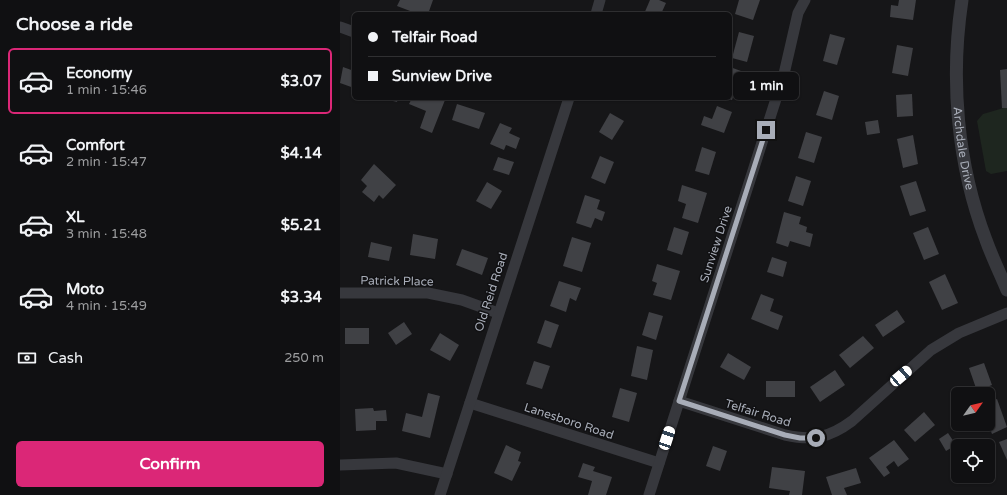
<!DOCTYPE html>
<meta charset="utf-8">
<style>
body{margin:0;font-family:"Varela Round",sans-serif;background:#1e1e20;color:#f1f3f6;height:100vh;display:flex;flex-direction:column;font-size:15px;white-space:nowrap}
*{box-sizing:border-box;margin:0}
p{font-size:13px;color:#9c9d9f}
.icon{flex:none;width:22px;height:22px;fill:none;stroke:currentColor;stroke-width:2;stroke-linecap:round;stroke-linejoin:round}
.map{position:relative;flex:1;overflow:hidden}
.sheet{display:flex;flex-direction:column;background:#101012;width:340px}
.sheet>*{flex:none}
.guide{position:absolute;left:12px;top:12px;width:380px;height:88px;border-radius:6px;box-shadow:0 1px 3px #0004,0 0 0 1px #303032;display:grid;align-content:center;height:88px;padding:0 16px;background:#101012}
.needle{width:26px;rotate:56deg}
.controls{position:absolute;left:611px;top:387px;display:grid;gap:8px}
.controls a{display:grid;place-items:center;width:44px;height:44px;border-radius:6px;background:#101012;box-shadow:0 1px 3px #0004,0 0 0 1px #303032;font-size:20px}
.end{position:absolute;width:18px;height:18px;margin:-9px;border:5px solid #a8adb8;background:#111;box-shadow:0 0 0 2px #111}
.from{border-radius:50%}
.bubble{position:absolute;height:28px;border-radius:6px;background:#101012;box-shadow:0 1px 3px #0004,0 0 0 1px #303032;font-size:13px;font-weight:800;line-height:28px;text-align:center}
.car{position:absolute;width:12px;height:24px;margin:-12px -6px;border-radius:5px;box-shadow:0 0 3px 1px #0007;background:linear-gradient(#fff 24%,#345 0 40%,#fff 0 76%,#345 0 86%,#fff 0)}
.guide b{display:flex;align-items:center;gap:14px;height:38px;font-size:15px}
.guide b+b{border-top:1px solid #303032}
.guide i{width:10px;height:10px;background:#f1f3f6}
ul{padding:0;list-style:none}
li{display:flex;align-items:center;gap:12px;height:66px;margin:0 8px 6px;padding:0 8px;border:2px solid transparent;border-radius:6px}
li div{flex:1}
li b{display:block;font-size:15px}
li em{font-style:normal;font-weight:800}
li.active{border-color:#db2777}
li>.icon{width:36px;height:36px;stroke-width:1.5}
h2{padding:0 16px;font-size:18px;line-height:48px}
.pay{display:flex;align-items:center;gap:10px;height:44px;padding:0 16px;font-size:15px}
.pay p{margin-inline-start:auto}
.action{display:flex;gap:8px;margin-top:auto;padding:8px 16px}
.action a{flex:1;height:46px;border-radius:6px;background:#db2777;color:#fff;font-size:16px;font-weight:800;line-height:46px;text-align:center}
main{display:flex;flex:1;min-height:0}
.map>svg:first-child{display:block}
.green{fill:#1e261f}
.building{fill:#404145}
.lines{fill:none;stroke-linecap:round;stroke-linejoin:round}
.minor{stroke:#37383d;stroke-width:11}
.tertiary{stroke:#37383d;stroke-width:13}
.route{stroke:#a8adb8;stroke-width:5}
.labels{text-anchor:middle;stroke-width:3;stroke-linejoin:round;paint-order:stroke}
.street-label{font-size:12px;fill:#a8adb8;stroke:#111113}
</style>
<main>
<section class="sheet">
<h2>Choose a ride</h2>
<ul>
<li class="active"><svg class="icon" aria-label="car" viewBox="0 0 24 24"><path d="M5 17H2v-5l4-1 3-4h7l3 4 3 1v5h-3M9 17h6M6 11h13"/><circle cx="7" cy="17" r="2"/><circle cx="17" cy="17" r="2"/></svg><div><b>Economy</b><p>1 min · 15:46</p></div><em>$3.07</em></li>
<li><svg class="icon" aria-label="car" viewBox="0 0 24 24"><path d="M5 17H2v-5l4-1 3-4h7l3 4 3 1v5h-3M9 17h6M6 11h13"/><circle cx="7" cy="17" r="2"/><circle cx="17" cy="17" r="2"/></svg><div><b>Comfort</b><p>2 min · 15:47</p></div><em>$4.14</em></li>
<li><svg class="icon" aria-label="car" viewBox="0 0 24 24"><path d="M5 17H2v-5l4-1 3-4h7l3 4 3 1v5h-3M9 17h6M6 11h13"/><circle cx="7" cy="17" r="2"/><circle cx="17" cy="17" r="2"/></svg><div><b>XL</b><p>3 min · 15:48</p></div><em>$5.21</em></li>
<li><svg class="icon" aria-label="car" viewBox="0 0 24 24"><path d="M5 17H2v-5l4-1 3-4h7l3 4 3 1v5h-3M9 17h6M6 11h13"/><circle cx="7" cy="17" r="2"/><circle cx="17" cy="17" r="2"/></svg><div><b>Moto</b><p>4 min · 15:49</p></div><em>$3.34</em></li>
</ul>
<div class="pay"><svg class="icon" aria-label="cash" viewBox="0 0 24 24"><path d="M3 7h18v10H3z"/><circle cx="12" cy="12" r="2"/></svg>Cash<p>250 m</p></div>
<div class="action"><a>Confirm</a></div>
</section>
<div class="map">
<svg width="667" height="495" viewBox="0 0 667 495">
<rect width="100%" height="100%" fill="#161618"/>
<polygon class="green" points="667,107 667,171 651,174 646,171 637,121 643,114"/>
<g class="building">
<polygon points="60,0 93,0 88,14 78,14 57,6"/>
<polygon points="310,0 319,0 326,3 321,14 304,14"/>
<polygon points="399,0 420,0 413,20 395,14"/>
<polygon points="559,0 576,0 573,20 550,17 551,5 558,6"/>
<polygon points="399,32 414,36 407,62 392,58"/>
<polygon points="490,34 505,38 497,65 483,61"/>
<polygon points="557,45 573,48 568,76 552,73"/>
<polygon points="3,67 14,71 14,88 0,83"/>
<polygon points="390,67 401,71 392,100 386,98 390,98"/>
<polygon points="667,69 667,108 662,108 660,70"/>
<polygon points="484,91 499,96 492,120 476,115"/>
<polygon points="572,94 573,116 557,117 556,95"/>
<polygon points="41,98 58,98 57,102"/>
<polygon points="72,98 99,98 105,100 92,133 80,128 86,111 69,104"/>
<polygon points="117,104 145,113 139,129 112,120"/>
<polygon points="377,106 392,112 384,133 361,125 364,116 372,119"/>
<polygon points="270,113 284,121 272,140 259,132"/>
<polygon points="538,120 540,133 527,135 525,122"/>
<polygon points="160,123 172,128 169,133 180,138 176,149 166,145 164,150 150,144"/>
<polygon points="466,132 482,137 474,163 458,158"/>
<polygon points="573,135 578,164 563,168 557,139"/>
<polygon points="362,147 376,152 369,175 355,171"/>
<polygon points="260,156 274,162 265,184 251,178"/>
<polygon points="158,157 174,162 169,175 153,170"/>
<polygon points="34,164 56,185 43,199 39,195 34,202 22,192 27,186 21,180"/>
<polygon points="456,176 471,181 463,206 448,201"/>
<polygon points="576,181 586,211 570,216 560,186"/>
<polygon points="147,182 162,191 151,209 136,201"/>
<polygon points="342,185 367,193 358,223 342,218 346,204 338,201"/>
<polygon points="245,195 260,200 257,209 265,212 262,221 255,218 251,228 236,223"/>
<polygon points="444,212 461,217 459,224 467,227 466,232 473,234 470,247 450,241 448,247 436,243"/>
<polygon points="334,227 349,232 342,255 327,250"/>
<polygon points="588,227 599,254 584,260 573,233"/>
<polygon points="73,234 98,239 95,259 70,255"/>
<polygon points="232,237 251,243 242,272 223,266"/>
<polygon points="31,242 52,247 49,261 28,257"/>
<polygon points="122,249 148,258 142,275 116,265"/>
<polygon points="432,257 447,262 443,277 427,272"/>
<polygon points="317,264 340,271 331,300 313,295 317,283 312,281"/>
<polygon points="605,274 618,303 602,310 589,282"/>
<polygon points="219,281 241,288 236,301 230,298 226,312 210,306"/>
<polygon points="421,294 434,299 430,311 443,316 438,330 411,319"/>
<polygon points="557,310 565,322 543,337 535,325"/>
<polygon points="309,312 323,316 316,340 302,335"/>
<polygon points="205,320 219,325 211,348 197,343"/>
<polygon points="64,322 72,334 56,345 48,333"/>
<rect x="5" y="328" width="24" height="16"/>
<polygon points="100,333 119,345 110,361 90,350"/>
<polygon points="523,336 534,348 510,368 499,355"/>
<polygon points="297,346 313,350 307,380 291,376"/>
<polygon points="388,353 411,367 404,380 380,367"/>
<polygon points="194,361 210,366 202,389 186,384"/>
<polygon points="644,363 652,385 637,391 629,368"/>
<polygon points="495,370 505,385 480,402 470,387"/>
<rect x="426" y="381" width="29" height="16"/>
<polygon points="280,388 297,393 289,422 272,417"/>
<polygon points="88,393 100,396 90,438 62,431 66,413 82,417"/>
<polygon points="657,399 667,427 652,434 648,424 648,402"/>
<polygon points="33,408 34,411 46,410 47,421 36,421 36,430 16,431 15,409"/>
<polygon points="584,412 595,425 575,442 564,430"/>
<polygon points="608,433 616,445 606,451 599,439"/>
<polygon points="667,439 667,460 659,442"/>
<polygon points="554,440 569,459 558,467 554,461 546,467 550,473 544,477 529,458"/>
<polygon points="166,445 181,452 178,461 181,462 172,481 154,473"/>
<polygon points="373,446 387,451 380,471 366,466"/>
<polygon points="243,463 255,467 253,471 272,477 266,495 248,495 252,481 238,477"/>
<polygon points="432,467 465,471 462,495 449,495 450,491 429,488"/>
<polygon points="516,468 521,483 504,488 507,495 492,495 486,477"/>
</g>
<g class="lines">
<g class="minor">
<polyline points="256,14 260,0"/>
<polyline points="0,27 14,32"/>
<polyline points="0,293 88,293 122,300 158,313"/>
<path d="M339,401l106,34c28,6 44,3 67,-14l79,-71 28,-17 48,-20"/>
<polyline points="130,403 319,463"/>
<polyline points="0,465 56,463 107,474"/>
<polyline points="100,495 229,98"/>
<polyline points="309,495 444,74 458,13 465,0"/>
</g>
<path class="tertiary" id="s1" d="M622,0c-12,79 -5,164 24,240 6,17 14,33 21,50"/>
</g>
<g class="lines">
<polyline class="route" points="426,130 339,401 445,435 460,438 476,438"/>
</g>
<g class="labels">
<g class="street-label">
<text dy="4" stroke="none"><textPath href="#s1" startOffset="149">Archdale Drive</textPath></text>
<text transform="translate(376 244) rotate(-72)" y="4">Sunview Drive</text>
<text transform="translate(57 281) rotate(1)" y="4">Patrick Place</text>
<text transform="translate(151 292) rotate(-72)" y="4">Old Reid Road</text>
<text transform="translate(418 413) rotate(17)" y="4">Telfair Road</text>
<text transform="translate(229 421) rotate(18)" y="4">Lanesboro Road</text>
</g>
</g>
</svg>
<div class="controls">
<a><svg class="needle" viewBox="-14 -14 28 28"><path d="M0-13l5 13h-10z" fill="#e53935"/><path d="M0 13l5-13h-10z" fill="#9c9d9f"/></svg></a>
<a><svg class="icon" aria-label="locate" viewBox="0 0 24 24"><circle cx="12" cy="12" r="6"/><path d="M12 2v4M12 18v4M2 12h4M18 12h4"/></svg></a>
</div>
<i class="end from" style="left:476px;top:438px"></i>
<i class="end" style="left:426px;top:130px"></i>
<div class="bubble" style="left:393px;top:72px;width:66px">1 min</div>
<i class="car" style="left:561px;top:376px;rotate:49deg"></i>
<i class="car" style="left:327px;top:438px;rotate:18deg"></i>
<div class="guide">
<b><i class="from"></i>Telfair Road</b>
<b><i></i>Sunview Drive</b>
</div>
</div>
</main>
